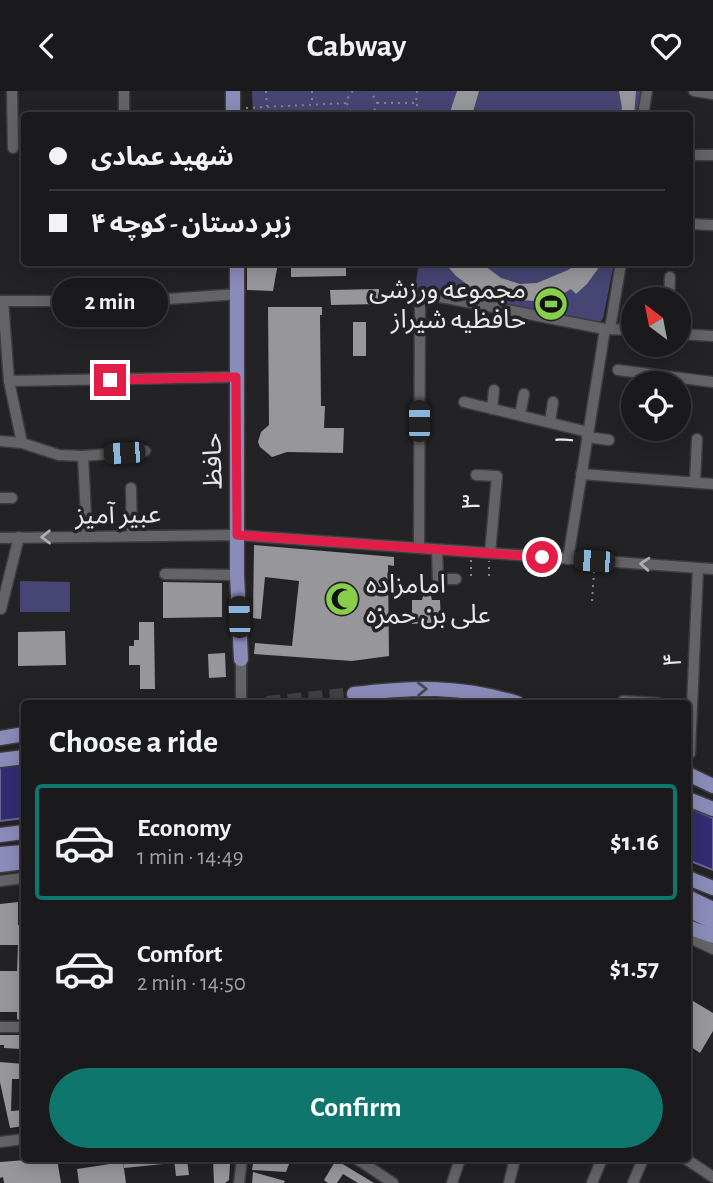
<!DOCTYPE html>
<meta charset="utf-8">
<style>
body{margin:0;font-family:"Alegreya Sans","Noto Sans Arabic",sans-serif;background:#272729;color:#f1f3f6;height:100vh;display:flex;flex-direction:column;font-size:26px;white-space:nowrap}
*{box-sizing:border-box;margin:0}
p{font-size:23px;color:#9fa1a3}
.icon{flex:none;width:38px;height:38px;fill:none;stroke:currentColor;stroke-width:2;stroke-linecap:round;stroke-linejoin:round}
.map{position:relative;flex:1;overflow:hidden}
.panel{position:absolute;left:21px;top:609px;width:670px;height:462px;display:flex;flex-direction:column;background:#1a1a1c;border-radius:7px;box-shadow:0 4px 18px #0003,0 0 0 2px #38383b}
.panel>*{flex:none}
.hud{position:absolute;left:21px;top:21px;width:672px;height:154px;border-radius:7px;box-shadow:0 4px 18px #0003,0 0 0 2px #38383b;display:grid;align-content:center;height:154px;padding:0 28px;background:#1a1a1c}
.needle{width:46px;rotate:328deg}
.tools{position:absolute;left:621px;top:196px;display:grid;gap:14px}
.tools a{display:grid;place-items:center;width:70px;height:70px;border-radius:50%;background:#1a1a1c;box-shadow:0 4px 18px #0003,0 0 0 2px #38383b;font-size:35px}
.end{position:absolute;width:32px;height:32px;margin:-16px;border:9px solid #e11d48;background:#fff;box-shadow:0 0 0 4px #fff}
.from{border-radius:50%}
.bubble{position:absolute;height:49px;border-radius:24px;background:#1a1a1c;box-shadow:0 4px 18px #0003,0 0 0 2px #38383b;font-size:23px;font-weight:700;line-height:49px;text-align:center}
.car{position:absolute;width:21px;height:42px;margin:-21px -10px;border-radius:9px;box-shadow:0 0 5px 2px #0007;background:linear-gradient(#222 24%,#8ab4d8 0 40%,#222 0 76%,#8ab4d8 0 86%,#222 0)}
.hud b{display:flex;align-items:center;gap:24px;height:66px;font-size:26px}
.hud b+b{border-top:2px solid #38383b}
.hud i{width:18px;height:18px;background:#f1f3f6}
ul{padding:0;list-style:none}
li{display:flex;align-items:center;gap:21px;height:116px;margin:0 14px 10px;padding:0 14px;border:4px solid transparent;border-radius:7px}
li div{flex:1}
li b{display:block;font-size:26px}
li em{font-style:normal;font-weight:700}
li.current{border-color:#0f766e}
li>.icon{width:63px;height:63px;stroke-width:1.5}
h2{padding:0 28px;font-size:32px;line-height:84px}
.cta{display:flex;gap:14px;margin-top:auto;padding:14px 28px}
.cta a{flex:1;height:80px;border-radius:42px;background:#0f766e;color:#fff;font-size:28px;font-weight:700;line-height:80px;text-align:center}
header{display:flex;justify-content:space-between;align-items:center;height:91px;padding:0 28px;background:#1a1a1c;font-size:32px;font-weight:700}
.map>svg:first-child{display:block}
.green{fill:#464573}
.water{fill:#342c73;stroke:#6a6597;stroke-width:2}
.building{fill:#97979b}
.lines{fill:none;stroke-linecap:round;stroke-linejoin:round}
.major-tunnel{stroke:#414144;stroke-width:14;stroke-dasharray:14 7;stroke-linecap:butt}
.minor-casing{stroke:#3d3d3f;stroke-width:13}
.major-casing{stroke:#3d3d3f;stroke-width:17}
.path{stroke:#858588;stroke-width:2;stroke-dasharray:2 5;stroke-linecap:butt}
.minor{stroke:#646467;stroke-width:10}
.major{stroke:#8b8bba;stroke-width:14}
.oneway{stroke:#adadb0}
.oneway2{stroke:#47475a}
.route{stroke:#e11d48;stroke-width:9}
.labels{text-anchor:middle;stroke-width:7;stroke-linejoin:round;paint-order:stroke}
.poi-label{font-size:26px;fill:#e9e9eb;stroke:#232326;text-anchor:end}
.street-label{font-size:26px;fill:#e9e9eb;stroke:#232326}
</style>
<header><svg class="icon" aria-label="back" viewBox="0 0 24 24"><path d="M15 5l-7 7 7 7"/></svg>Cabway<svg class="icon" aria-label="heart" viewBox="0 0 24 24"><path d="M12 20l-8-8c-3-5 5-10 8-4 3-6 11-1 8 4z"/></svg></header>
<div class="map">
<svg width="713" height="1092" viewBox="0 0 713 1092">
<rect width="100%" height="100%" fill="#232326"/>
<g class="green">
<polygon points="252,0 645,0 641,24 253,24"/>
<polygon points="419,172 614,172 603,228 597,233 415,197"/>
<polygon points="20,490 70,491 70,521 20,521"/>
</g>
<g class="water">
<polygon points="24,672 24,727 0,730 0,676"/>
<polygon points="688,716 713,727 713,779 688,769"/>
</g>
<g class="building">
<polygon points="457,0 479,0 472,24 449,24"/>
<polygon points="619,0 636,0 634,24 620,24 622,17"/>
<polygon points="247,172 278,172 273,200 247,199"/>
<polygon points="291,172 346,172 346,185 291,186"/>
<polygon points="445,172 481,172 501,187 520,193 537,192 568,179 579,172 602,172 587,193 576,203 571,198 559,205 534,210 495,207 476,200 456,185"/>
<polygon points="379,198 379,213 331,214 330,199"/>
<polygon points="268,216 322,216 322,224 320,224 321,315 325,315 324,337 344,337 343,362 287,361 272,366 260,356 258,351 261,341 269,334"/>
<rect x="353" y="231" width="13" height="34"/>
<polygon points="254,454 394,466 394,475 388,474 389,565 352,570 254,563 255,552 292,555 299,490 265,486 261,528 253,527"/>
<polygon points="163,491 222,492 222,526 163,527"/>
<polygon points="428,504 431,505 432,509 440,509 441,531 412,533 412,509 422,509 423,505"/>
<polygon points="139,531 154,531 155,598 140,598 140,574 129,574 129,555 134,555 134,549 139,549"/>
<polygon points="65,540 66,574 18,575 18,541"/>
<polygon points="225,562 226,586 209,587 208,563"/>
<polygon points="18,811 18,834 24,834 24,931 17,928 17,921 0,921 0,880 17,880 18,854 0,854 0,813"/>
<polygon points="688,907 713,922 713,940 700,962 688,954"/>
<polygon points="0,944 21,944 20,958 4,957 4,954 0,954"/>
<polygon points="0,971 24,973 24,988 12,988 11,1020 24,1019 24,1035 10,1037 0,991"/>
<polygon points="39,1068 57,1068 61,1092 4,1092 3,1086 0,1087 0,1071"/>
<polygon points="123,1068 163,1068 163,1073 124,1077"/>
<polygon points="174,1068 187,1068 189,1084 176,1085"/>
<polygon points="213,1068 227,1068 230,1073 229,1089 225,1092 214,1092"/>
<polygon points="268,1068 291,1068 286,1081 252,1079 253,1073"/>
<polygon points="336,1069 374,1092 358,1092 343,1083 337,1092 328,1092 324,1089"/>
<polygon points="123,1071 126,1092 79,1092 77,1078"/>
<polygon points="253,1081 285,1090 284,1092 252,1092"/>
</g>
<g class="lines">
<polyline class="major-tunnel" points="267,612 354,603"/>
<g class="minor-casing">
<g id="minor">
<polyline points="12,0 13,57"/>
<polyline points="124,0 124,24"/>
<polyline points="694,0 713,3"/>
<polyline points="643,24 647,0"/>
<polyline points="697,64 713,64"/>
<polyline points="690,133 713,134"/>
<polyline points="669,208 670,186"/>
<polyline points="0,210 139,210 239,203"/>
<polyline points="3,210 9,290 22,352"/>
<polyline points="610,238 621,172"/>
<polyline points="679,243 713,245"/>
<polyline points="618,279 713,291"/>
<polyline points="9,290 236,286"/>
<polyline points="464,311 588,341"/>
<polyline points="492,318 494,299"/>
<polyline points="520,324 524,303"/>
<polyline points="550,331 553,311"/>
<polyline points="587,346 609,349"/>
<polyline points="0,350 22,352 59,364 83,365 145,360"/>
<polyline points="83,365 87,446"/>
<polyline points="581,383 713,393"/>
<polyline points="476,384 497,385 490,462"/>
<polyline points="695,391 697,348"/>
<polyline points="131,397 132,445"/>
<polyline points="0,407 12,407"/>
<polyline points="0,447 237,444 713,478"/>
<polyline points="419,457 420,202 605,238 634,239"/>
<polyline points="437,459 438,488 456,488"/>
<polyline points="568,468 605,238"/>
<polyline points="165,483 237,484"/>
<polyline points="1,518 19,446"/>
<polyline points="623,610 657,612"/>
<polyline points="241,612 241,568"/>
<polyline points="690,662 698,477"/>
<polyline points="0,790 24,787"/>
<polyline points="688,846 713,858"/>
<polyline points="0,936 19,936"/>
<polyline points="0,1051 24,1048"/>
<polyline points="357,1068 393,1092"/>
<polyline points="686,1068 713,1086"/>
<polyline points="239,1092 242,1068"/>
<polyline points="452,1092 460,1068"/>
<polyline points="509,1092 515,1068"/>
<polyline points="592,1092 602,1068"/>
<polyline points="633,1092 643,1068"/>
</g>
</g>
<g class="major-casing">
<g id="major">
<polyline points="233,24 233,0"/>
<polyline points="237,172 237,484 241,568"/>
<path d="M354,603c60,-7 105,-9 163,9"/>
<polyline points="0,647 24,643"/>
<polyline points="0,669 24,666"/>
<polyline points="688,683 713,695"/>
<polyline points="688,708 713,718"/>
<polyline points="0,744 24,741"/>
<polyline points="0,763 24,761"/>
<polyline points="0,774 24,771"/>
<polyline points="688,787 713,797"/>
<polyline points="688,806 713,818"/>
<polyline points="688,819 713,831"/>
<polyline points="688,836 713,845"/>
</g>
</g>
<g class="path">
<polyline points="266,0 267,15"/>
<polyline points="312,0 312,13"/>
<path d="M353,0c-8,7 -8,17 1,24"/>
<polyline points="377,12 416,12 417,0"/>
<polyline points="417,13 417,24"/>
<polyline points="246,17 347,12"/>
<polyline points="370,24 373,23 377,12 371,0"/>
<polyline points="471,485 471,469"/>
<polyline points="489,485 489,470"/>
<polyline points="592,510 594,481"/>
</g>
<use href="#minor" class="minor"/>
<use href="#major" class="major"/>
</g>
<defs><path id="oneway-chevron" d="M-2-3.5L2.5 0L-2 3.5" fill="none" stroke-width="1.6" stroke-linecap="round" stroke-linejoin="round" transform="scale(1.75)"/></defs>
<g class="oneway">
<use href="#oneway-chevron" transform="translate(46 446) rotate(179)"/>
<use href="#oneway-chevron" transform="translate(645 473) rotate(-176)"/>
</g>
<use class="oneway2" href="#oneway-chevron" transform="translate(422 598) rotate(-1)"/>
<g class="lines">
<polyline class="route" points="110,289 236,286 237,444 542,466"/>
</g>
<defs>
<g id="stadium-disc" transform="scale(1.75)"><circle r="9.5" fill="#87cf4a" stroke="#232326"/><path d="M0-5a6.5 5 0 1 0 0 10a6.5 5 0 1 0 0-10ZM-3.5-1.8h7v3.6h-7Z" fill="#111"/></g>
<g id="mosque-disc" transform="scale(1.75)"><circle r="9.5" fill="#87cf4a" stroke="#232326"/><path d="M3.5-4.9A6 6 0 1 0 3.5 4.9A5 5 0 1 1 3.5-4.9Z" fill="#111"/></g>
</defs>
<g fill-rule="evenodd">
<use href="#stadium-disc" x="551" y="213"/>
<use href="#mosque-disc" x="342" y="508"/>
</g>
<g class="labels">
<g class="poi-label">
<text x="526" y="207">مجموعه ورزشی<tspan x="526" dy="30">حافظیه شیراز</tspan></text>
<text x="366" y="502" text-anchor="start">امامزاده<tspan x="366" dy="30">علی بن حمزه</tspan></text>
</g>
<g class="street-label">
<text transform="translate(564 349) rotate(-81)" y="9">۱</text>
<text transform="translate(212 370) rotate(-91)" y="9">حافظ</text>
<text transform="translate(471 411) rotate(-85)" y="9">۳</text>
<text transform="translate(118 423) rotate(-1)" y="9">عبیر آمیز</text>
<text transform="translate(672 569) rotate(-88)" y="9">۴</text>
</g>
</g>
</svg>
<div class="tools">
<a><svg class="needle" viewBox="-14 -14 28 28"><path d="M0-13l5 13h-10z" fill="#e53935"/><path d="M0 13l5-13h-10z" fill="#9fa1a3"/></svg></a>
<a><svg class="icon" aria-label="locate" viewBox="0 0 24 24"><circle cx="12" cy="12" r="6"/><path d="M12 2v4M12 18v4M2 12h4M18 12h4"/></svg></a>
</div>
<i class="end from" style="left:542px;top:466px"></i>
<i class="end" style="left:110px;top:289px"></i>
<div class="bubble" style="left:52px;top:187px;width:116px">2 min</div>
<i class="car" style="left:419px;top:330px;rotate:0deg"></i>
<i class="car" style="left:124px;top:362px;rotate:266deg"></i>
<i class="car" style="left:594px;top:470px;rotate:274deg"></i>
<i class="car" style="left:239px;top:526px;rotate:358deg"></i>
<div class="hud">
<b><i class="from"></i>شهید عمادی</b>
<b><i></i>زبر دستان - کوچه ۴</b>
</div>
<section class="panel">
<h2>Choose a ride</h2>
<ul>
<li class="current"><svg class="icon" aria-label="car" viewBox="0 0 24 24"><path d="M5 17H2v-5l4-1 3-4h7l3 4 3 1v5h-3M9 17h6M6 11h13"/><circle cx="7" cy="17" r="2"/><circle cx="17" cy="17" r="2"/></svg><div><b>Economy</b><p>1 min · 14:49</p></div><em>$1.16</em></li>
<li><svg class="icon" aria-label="car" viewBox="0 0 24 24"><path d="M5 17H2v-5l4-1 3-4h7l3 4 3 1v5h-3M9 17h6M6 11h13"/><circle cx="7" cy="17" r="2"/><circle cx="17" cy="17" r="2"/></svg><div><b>Comfort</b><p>2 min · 14:50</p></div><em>$1.57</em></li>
</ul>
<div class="cta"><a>Confirm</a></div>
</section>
</div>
